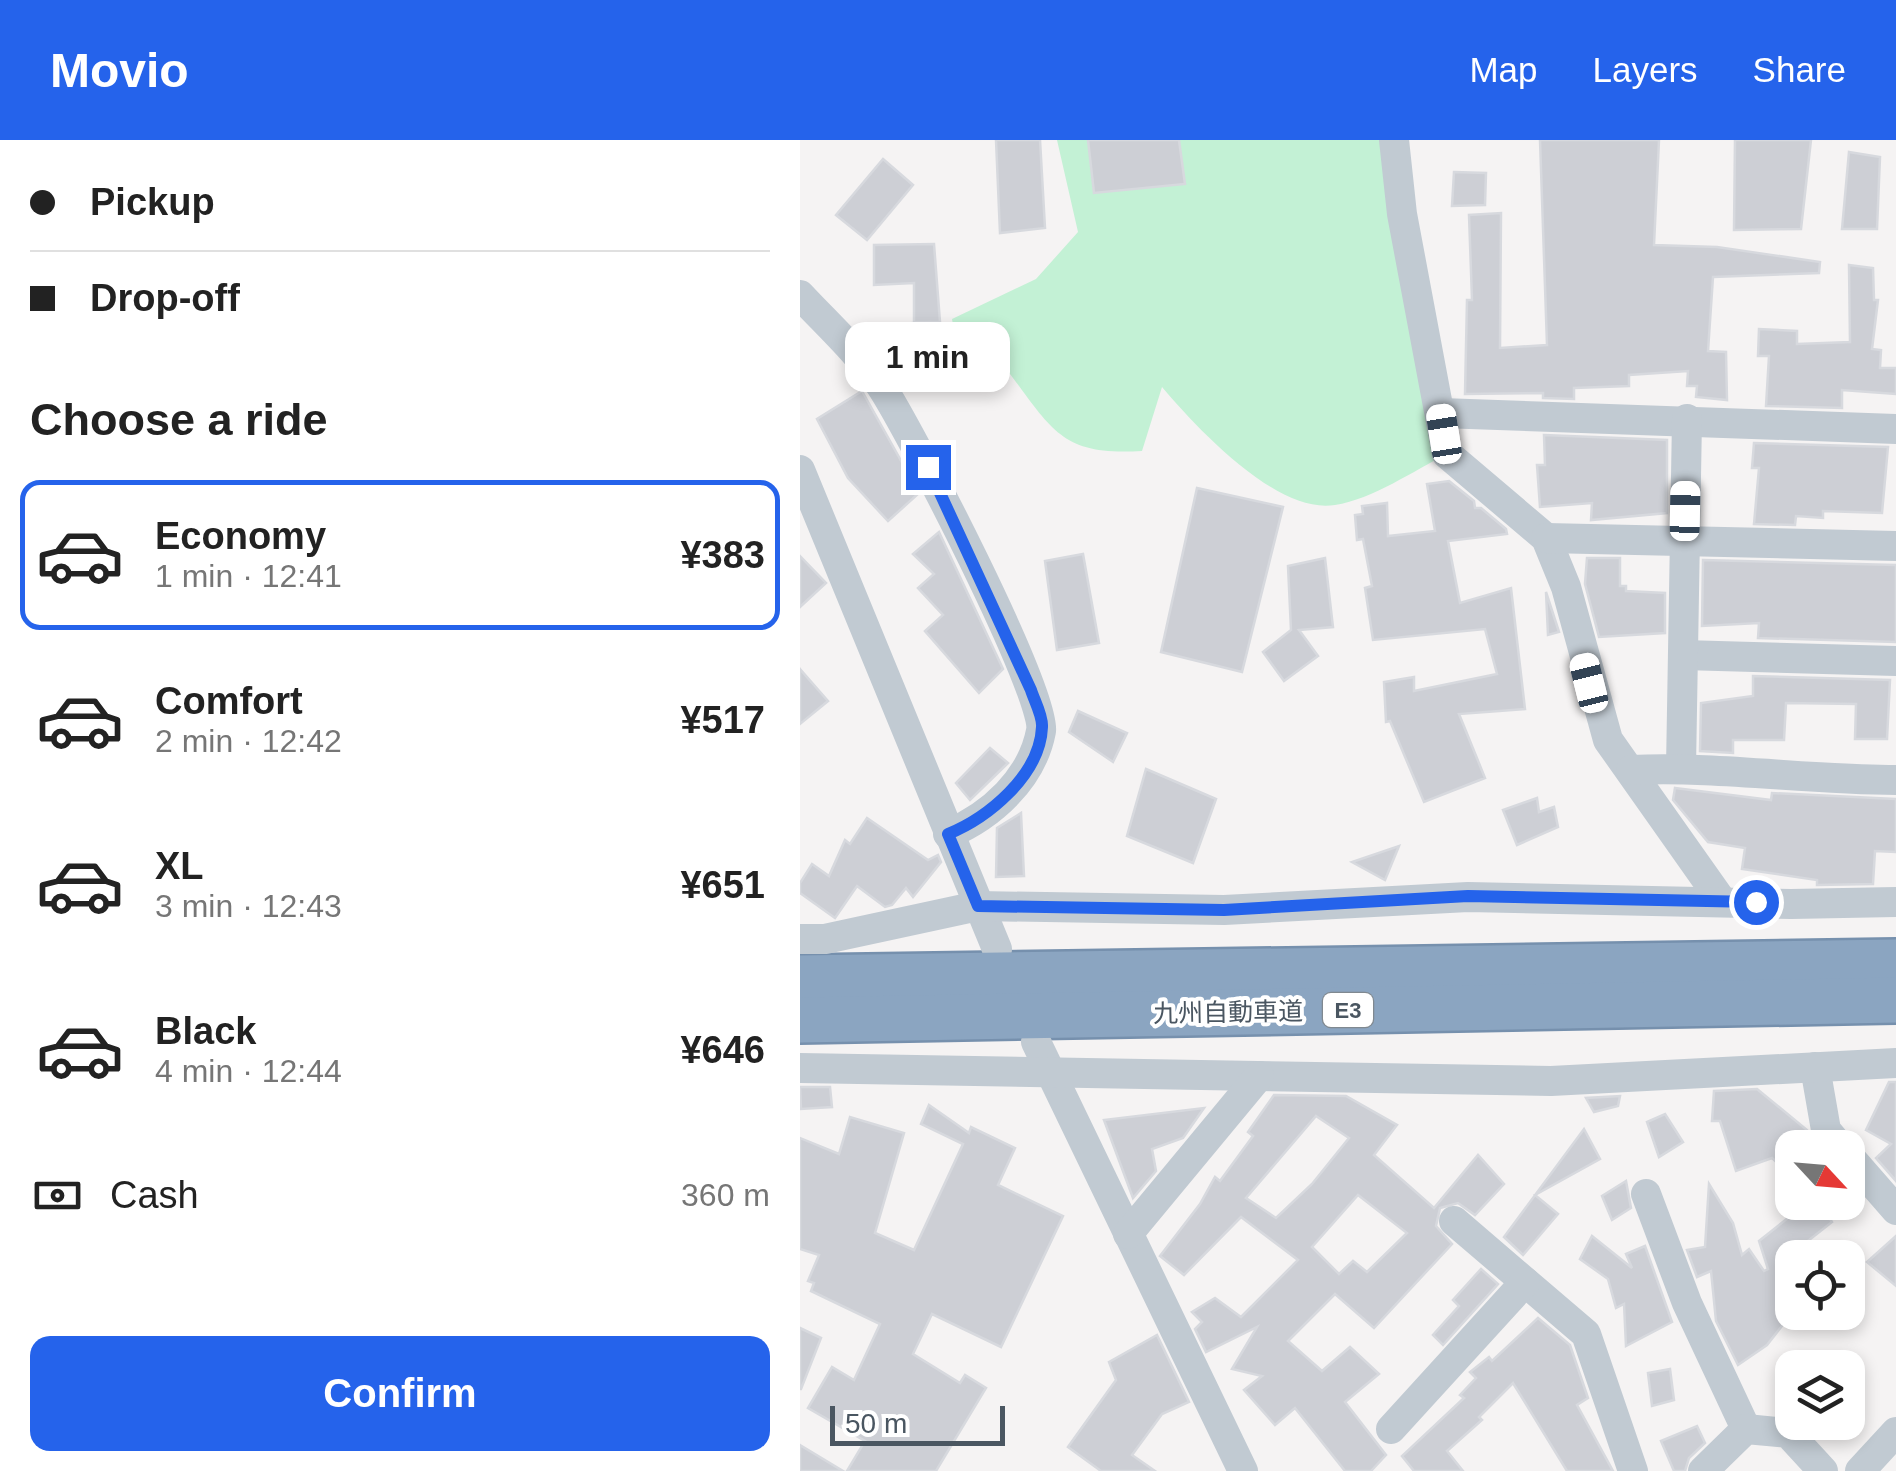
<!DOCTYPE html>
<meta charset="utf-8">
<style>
body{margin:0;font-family:Arial,"Noto Sans JP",sans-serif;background:#f6f6f6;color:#222;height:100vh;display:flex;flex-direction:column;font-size:38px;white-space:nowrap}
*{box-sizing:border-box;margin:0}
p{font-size:32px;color:#767676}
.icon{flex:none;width:55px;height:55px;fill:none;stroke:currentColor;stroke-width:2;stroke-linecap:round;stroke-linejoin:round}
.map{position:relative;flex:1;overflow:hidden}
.drawer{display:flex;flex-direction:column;background:#fff;width:800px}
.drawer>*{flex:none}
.banner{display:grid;align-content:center;height:220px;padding:0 30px;background:#fff}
.needle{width:65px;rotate:116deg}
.controls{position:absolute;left:975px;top:990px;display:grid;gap:20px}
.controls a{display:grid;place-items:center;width:90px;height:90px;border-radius:20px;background:#fff;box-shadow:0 5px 15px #0003;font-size:50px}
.scale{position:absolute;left:30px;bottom:25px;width:175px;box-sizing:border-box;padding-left:10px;border:5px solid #4a5661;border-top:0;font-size:28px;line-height:35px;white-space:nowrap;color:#4a5661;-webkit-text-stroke:8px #fff;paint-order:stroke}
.end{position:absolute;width:45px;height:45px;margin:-22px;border:12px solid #2563eb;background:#fff;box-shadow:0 0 0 5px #fff}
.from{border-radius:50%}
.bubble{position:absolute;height:70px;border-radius:20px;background:#fff;box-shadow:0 5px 15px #0003;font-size:32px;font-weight:800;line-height:70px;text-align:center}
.car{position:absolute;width:30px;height:60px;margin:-30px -15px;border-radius:12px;box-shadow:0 0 8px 2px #0007;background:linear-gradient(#fff 24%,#345 0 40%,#fff 0 76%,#345 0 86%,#fff 0)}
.banner b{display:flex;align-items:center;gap:35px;height:95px;font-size:38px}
.banner b+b{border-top:2px solid #e0e0e0}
.banner i{width:25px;height:25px;background:#222}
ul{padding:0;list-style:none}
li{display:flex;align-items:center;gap:30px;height:150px;margin:0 20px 15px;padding:0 10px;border:5px solid transparent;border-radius:20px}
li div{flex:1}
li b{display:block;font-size:38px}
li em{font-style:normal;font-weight:800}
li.on{border-color:#2563eb}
li>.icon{width:90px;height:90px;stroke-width:1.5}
h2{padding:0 30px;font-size:45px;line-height:120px}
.pay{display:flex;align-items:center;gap:25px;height:110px;padding:0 30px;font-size:38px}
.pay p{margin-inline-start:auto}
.cta{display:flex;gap:20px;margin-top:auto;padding:20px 30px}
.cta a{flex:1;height:115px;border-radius:20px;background:#2563eb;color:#fff;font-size:40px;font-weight:800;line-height:115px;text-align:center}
header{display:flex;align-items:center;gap:60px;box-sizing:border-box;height:140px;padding:0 50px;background:#2563eb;color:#fff}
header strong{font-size:48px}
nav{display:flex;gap:55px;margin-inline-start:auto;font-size:35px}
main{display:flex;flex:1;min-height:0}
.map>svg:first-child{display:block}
.green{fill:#c3f1d5}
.building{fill:#cdcfd5;stroke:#d7d9de;stroke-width:2.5;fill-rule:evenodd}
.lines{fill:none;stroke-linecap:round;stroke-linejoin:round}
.highway-casing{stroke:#7690ad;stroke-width:50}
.minor{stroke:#c1cad2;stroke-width:30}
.highway{stroke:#8ba5c1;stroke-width:45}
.route{stroke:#2563eb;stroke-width:12}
.labels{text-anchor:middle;stroke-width:8;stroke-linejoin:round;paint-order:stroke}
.shield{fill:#fff;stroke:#808990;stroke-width:2.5}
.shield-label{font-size:22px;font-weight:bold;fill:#4a5661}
.street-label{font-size:25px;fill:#4a5661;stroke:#fff}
</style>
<header>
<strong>Movio</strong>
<nav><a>Map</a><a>Layers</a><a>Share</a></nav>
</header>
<main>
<section class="drawer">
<div class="banner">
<b><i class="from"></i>Pickup</b>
<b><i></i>Drop-off</b>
</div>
<h2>Choose a ride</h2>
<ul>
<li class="on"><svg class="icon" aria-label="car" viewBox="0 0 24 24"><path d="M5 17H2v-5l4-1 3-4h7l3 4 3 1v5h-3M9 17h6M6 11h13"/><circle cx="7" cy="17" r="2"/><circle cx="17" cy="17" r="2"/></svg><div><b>Economy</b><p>1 min · 12:41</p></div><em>¥383</em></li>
<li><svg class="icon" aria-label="car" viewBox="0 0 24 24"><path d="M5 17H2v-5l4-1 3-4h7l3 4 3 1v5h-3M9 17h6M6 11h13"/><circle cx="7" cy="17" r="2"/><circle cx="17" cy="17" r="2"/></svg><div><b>Comfort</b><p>2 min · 12:42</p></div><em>¥517</em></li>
<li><svg class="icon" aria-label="car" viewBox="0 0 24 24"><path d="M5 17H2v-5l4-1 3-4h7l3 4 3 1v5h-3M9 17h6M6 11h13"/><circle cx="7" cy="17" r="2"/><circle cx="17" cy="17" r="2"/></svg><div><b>XL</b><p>3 min · 12:43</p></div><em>¥651</em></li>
<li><svg class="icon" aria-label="car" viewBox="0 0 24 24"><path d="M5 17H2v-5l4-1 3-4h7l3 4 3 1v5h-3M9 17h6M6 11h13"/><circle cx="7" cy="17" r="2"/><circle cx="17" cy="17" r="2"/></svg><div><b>Black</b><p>4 min · 12:44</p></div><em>¥646</em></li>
</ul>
<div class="pay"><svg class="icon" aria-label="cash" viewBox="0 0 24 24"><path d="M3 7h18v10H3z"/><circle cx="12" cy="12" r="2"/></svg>Cash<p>360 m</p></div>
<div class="cta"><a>Confirm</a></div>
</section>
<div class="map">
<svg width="1096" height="1331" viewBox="0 0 1096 1331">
<rect width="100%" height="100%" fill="#f5f3f3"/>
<path class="green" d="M257,0h337l53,314c-34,17 -74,45 -112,51 -58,10 -139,-78 -173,-118l-20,64c-79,5 -89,-20 -132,-77l-48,2 -10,-57 84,-40 42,-47z"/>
<g class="building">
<polygon points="196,0 240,0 245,88 200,93"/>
<polygon points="288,0 379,0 385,44 294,53"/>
<polygon points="740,0 859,0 854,105 917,107 1020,122 1019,133 913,137 908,211 926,212 927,260 896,257 897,246 887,246 888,231 829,235 829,246 774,248 774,259 743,258 743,253 665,254 667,160 672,160 669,75 701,73 700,208 747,205"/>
<polygon points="935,0 1011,0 1001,89 934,90"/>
<polygon points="1049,12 1080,17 1077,89 1042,89"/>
<polygon points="83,19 113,45 67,100 36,75"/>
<polygon points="654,32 686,33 685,65 652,66"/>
<polygon points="134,104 140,182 114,182 114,143 74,145 74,105"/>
<polygon points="1049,125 1073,128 1074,160 1078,160 1072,209 1081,210 1080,228 1096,228 1096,254 1042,250 1042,268 966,266 969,216 958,216 959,189 997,191 997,204 1050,202"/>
<polygon points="130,182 130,225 100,225 99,184"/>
<polygon points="62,251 119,353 88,381 48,338 17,279"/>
<polygon points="744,295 867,300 867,373 791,380 792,363 740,367 737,325 745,325"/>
<polygon points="954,303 1088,307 1082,373 1023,371 1023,378 996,376 995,385 954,384 959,328 952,328"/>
<polygon points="649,341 674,361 675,368 681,368 706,389 707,394 648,401 660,463 711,448 725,569 659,574 685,638 624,662 590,581 586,582 584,542 614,537 614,551 697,534 685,489 573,500 565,448 572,446 563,399 557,400 555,375 563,374 562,366 587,363 588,396 635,391 627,344"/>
<polygon points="397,348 483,367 442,532 361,512"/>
<polygon points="139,392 203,529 179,553 125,491 143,475 118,448 134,434 113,414"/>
<polygon points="283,414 299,503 257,510 245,421"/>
<polygon points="0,416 26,443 0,467"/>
<polygon points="525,418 533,487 499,490 518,516 484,541 463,512 491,490 488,426"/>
<polygon points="787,418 820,418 820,446 826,446 826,451 865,453 865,493 799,497 785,444"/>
<polygon points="903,420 1096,425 1096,502 958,498 959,483 902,486"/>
<polygon points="746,452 759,492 748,495"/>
<polygon points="0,529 28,561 0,584"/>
<polygon points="953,536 1090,540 1087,599 1055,599 1056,564 986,563 984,600 933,600 933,613 900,611 901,563 953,556"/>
<polygon points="278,571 327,593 313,622 269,592"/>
<polygon points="190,608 208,623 170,660 156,643"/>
<polygon points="346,629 416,659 393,723 327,696"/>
<polygon points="875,648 971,660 972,653 1096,659 1096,712 1075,711 1073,744 1017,745 1017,740 942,729 945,708 908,702 873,660"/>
<polygon points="737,658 739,672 754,667 758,687 717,705 703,670"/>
<polygon points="221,673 224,736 196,737 197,688"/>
<polygon points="67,678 128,720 138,715 141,722 113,757 106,748 92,765 85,767 57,746 35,778 0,753 0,743 12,724 29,736 45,700 50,704"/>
<polygon points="599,706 585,740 552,722"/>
<polygon points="1089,942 1096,942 1096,1041 1076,1018 1091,1004 1066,990"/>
<polygon points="0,947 30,947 32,967 1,969"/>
<polygon points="957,949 1007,990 1016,1008 992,1008 992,1036 972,1018 936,1031 920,981 912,981 914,951"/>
<path d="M474,955l72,1 51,29 -23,30 60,53 44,-53 26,29 -29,31 -17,-12 -18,5 -4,18 16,18 -78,84 -39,-34 -47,47 34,30 28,-24 29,27 -34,28 41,53 -15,16h-26l-50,-63 -20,17 -31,-35 18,-14 -30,-7 25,-42 -51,25 -11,-23 7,-7 -10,-10 23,-14 26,19 57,-57 -57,-43 -57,58 -24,-19 40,-52 15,-27 5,4 33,-45 -5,-4zM516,976l33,22 -37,46 -36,34 -30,-20zM558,1055l49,38 -40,39 -14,-11 -14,13 -27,-27z"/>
<polygon points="820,956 818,966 794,972 786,958"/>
<polygon points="129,965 169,993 171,987 215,1008 198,1045 263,1076 201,1207 132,1174 113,1214 160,1243 165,1235 186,1248 136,1331 47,1331 65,1301 8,1268 32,1227 54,1240 80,1184 11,1151 14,1143 8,1141 19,1115 0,1109 0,998 39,1014 50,977 104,993 75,1093 114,1110 163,1004 121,984"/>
<polygon points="404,968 383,998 352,1009 356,1031 333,1058 304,980"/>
<polygon points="865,974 883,1002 859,1017 847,982"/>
<polygon points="784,989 800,1019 735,1055 758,1074 723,1115 704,1097"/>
<polygon points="826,1041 831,1068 812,1080 802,1056"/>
<polygon points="909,1044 933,1083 942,1115 949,1109 964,1131 968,1129 959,1101 1008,1062 1019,1062 1032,1082 1004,1104 1013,1118 992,1118 992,1173 967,1205 938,1225 916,1181 911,1131 897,1137 887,1110 905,1107"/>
<polygon points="792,1096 832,1128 826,1114 845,1106 872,1182 826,1206 824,1164 816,1168 808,1139 780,1119"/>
<polygon points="1096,1096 1096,1146 1067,1122"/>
<polygon points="681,1129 698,1144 643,1205 633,1195 659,1166 653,1160"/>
<polygon points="738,1178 770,1205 788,1258 777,1265 813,1331 767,1331 713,1243 679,1277 682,1280 647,1311 663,1331 614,1331 602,1316 664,1258 660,1255 676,1238 670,1232 689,1217 692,1221"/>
<polygon points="0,1188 21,1198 1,1249 0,1249"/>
<polygon points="357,1195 389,1262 362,1274 332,1315 355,1331 301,1331 268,1307 316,1240 309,1222"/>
<polygon points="870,1229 874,1260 852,1266 848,1233"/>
<polygon points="897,1286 905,1303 889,1318 885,1331 874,1331 861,1301"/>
<polygon points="0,1305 43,1331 0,1331"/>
</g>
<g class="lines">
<g class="highway-casing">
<g id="highway">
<polyline points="0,838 1096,822"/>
<polyline points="0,880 1096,860"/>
</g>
</g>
<g class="minor">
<polyline points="594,0 602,74 647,314 746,398 766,447 808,600 921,760"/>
<path d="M0,155c27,29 59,58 81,91 28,42 167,310 160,345 -9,48 -50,85 -93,103"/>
<polyline points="641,273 1096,289"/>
<polyline points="0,330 197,809"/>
<polyline points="746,398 1096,406"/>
<polyline points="883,515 1096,521"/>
<polyline points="881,628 887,279"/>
<path d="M831,630c88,-4 176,10 265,10"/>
<polyline points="0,799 25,799 178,766 424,770 668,757 991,764 1096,762"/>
<polyline points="236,902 443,1331"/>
<polyline points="1015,927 1026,990 1041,1008"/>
<polyline points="0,928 751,941 1096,923"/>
<polyline points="1048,1015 1096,1070"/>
<polyline points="846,1054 887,1163 946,1289"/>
<polyline points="654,1081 786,1194 833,1331"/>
<polyline points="328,1094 459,936"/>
<polyline points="591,1289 725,1142"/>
<polyline points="903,1331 946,1289 988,1293 1023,1331"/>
<polyline points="1060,1331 1096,1292"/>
</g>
<use href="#highway" class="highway"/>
</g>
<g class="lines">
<path class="route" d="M128,327l103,223c3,10 12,26 11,37 -2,49 -55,91 -94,107l30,72 246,4 244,-14 288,6"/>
</g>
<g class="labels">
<rect class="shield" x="523" y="853" width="50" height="34" rx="8"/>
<g class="shield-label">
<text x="548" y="878">E3</text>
</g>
<g class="street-label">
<text transform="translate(428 872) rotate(-1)" y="9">九州自動車道</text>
</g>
</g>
</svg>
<div class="controls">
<a><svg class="needle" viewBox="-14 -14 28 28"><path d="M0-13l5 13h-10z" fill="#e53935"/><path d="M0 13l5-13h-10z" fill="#767676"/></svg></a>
<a><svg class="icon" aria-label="locate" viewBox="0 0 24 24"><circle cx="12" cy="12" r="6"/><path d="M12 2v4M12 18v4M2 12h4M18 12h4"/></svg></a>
<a><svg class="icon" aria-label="layers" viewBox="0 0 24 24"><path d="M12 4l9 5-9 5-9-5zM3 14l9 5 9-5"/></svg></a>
</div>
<div class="scale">50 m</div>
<i class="end from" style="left:956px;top:762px"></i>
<i class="end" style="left:128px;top:327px"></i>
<div class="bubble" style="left:45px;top:182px;width:165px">1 min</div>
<i class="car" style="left:644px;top:294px;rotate:351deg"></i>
<i class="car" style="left:885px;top:371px;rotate:1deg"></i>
<i class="car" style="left:789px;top:543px;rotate:346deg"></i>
</div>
</main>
